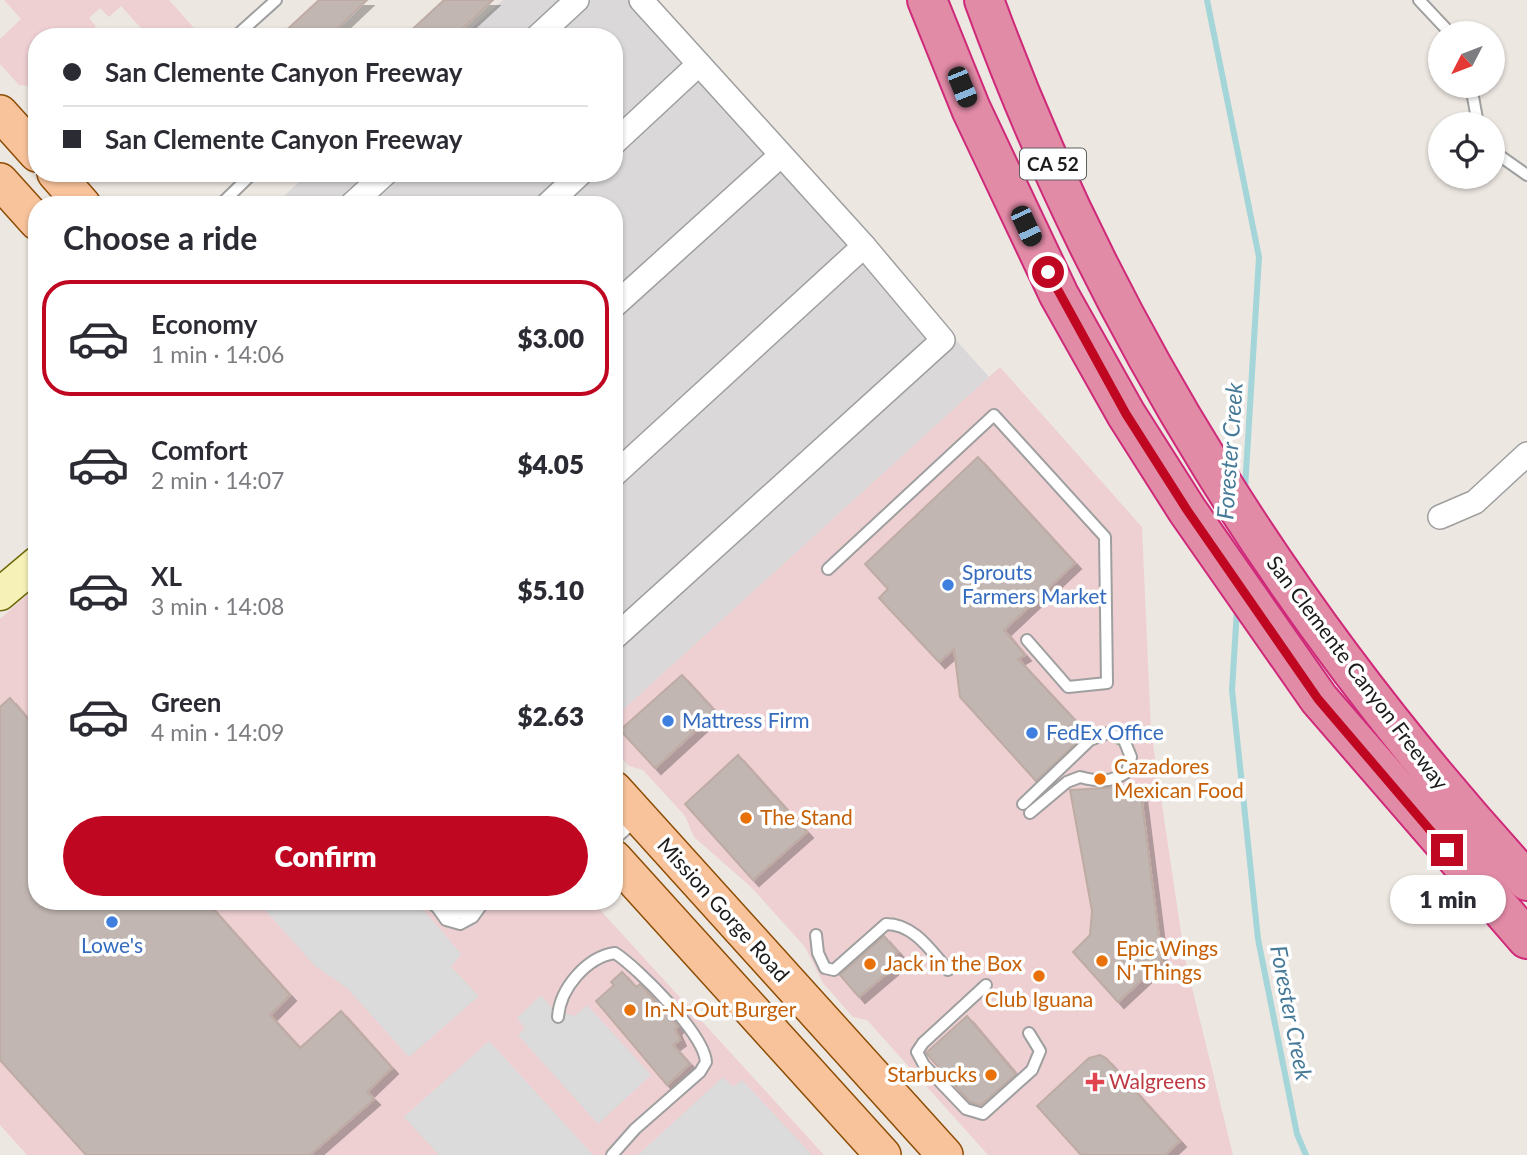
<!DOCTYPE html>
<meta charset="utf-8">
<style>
body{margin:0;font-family:Lato,sans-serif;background:#f2f2f3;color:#2b2b33;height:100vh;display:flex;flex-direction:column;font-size:26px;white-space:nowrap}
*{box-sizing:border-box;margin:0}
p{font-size:23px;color:#7c7c81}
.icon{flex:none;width:38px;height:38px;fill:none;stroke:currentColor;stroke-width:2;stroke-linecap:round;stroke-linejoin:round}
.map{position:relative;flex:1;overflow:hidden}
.side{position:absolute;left:28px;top:196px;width:595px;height:714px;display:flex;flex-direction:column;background:#fff;border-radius:28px;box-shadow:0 2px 5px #0004}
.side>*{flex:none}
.hud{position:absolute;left:28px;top:28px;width:595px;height:154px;border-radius:28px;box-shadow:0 2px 5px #0004;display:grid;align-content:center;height:154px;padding:0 35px;background:#fff}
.needle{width:46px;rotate:228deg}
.tools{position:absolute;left:1428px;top:21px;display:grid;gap:14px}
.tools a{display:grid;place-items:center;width:77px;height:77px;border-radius:50%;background:#fff;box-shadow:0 2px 5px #0004;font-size:35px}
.end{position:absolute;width:32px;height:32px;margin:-16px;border:9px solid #c00721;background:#fff;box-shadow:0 0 0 4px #fff}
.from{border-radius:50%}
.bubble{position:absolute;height:49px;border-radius:24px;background:#fff;box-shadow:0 2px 5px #0004;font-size:23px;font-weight:800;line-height:49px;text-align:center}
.car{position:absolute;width:21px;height:42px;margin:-21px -10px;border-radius:9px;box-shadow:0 0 5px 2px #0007;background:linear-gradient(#222 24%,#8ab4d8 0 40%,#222 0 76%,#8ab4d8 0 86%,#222 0)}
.hud b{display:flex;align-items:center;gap:24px;height:66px;font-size:26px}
.hud b+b{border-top:2px solid #e1e1e2}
.hud i{width:18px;height:18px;background:#2b2b33}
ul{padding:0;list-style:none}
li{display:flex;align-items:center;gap:21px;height:116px;margin:0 14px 10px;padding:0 21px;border:4px solid transparent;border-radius:28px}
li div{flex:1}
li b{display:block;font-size:26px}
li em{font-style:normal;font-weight:800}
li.on{border-color:#c00721}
li>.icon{width:63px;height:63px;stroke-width:1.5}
h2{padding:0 35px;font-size:32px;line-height:84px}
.cta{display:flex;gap:14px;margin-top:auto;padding:14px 35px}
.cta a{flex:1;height:80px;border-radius:42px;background:#c00721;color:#fff;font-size:28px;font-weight:800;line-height:80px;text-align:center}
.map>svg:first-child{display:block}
.residential{fill:#dad8d9}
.commercial{fill:#eed0d3}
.parking{fill:#dbdbdb}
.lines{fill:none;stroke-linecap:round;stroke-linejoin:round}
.stream{stroke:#a3d5d9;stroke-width:6}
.building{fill:#c1b6b1;stroke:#beaca4;stroke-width:2;filter:url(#shadow)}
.lane-casing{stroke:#9f9f9f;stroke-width:14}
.street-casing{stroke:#9f9f9f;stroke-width:26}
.secondary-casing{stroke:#6d6908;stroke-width:35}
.primary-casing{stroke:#8e4d05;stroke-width:38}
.highway-casing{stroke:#cf2a7a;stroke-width:42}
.lane{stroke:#fff;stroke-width:10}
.street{stroke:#fff;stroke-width:23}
.secondary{stroke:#f6f1b6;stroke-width:32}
.primary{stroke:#f8c39b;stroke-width:35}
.highway{stroke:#e28ba7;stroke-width:38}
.route{stroke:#c00721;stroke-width:9}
.shop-dot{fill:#3f7fe0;stroke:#fff;stroke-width:2.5}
.food-dot{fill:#e8710a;stroke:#fff;stroke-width:2.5}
.health-dot{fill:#e0444e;stroke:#fff;stroke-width:2.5}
.labels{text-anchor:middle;stroke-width:7;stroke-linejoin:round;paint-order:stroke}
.shield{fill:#fff;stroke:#5f5f5f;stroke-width:2}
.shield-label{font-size:19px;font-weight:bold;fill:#1b1b1b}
.shop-label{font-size:21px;fill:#366cbe;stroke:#fff;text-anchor:start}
.street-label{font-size:21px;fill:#1b1b1b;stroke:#fff}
.food-label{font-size:21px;fill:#c56008;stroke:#fff;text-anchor:start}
.health-label{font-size:21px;fill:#be3a42;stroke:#fff;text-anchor:start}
.water-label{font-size:23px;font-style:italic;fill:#467a98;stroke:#fff}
</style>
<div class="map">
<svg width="1527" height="1155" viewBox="0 0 1527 1155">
<defs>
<filter id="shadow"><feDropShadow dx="6" dy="6" stdDeviation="0" flood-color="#0004"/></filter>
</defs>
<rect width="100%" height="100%" fill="#ede7e1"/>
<polygon class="residential" points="503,0 652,0 989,377 614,718 614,205 274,205 309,173 614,173 614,37 462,37"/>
<g class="commercial">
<polygon points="4,0 169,0 202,37 149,37 121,6 109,17 100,8 89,18 96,26 83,37 37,37 37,78 28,86 19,85 0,64 0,39 21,19"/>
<polygon points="1000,367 1142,527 1151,731 1185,959 1233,1155 988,1155 867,1020 853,1017 823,983 805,947 752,888 694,837 685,816 643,770 629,766 614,750 614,718"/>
<polygon points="37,586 37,901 592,901 824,1155 27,1155 0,1125 0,619"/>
</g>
<g class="parking">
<polygon points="257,901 416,901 461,954 451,967 479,996 409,1057 347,988 315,966"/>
<polygon points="541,995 553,1009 575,1016 587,1005 651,1075 598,1124 518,1035 525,1028 517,1018"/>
<polygon points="489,1041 593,1155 439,1155 404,1117"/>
<polygon points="723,1077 733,1087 742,1080 812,1155 638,1155"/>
</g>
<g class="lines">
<g class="stream">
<polyline points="1207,0 1259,257 1245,489"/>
<polyline points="1237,609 1232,690 1258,939 1297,1134 1306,1155"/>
</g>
</g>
<g class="building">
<polygon points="319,0 367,0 328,37 279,37"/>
<polygon points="444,0 493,0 453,37 404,37"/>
<polygon points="978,457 1075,563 1004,630 1025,655 1018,659 1087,733 1036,781 960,697 954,649 939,662 879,598 888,589 865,564"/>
<polygon points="682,675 716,712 655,768 620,730"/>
<polygon points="10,698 37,730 37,901 206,901 290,995 270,1015 300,1048 341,1011 392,1068 367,1092 374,1099 310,1155 86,1155 0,1060 0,707"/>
<polygon points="738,755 807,832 753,880 685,804"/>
<polygon points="1140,786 1162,961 1118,1002 1073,952 1090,935 1092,911 1070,790"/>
<polygon points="884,936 898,952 888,961 893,968 859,997 840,975"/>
<polygon points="622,972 636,987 640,984 648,993 678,1026 675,1029 680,1040 673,1045 690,1064 667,1085 596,1001 614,985 611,982"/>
<polygon points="967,1016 1016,1074 981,1105 970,1102 926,1053"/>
<polygon points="1100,1055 1106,1058 1180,1141 1165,1155 1081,1155 1037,1106 1089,1058"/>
</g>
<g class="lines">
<g class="lane-casing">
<g id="lane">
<polyline points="1419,0 1450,33"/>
<polyline points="235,37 276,0"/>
<polyline points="1471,86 1478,124"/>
<polyline points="1493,151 1527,175"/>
<polyline points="220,205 253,173"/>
<polyline points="828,569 994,415 1105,537 1107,683 1068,687 1027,640"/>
<path d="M1023,804l67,-64 18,-7 16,7 7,17 -4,15c-17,11 -28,10 -47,5l-13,5 -37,31"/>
<polyline points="614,840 635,821"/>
<polyline points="435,906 457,914 479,906"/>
<polyline points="436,906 446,920 460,924 473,917 483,903"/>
<path d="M816,935l2,18 7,15 9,2 52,-46c28,0 45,27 62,46"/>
<polyline points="986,985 923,1043 917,1052 924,1065 966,1109 983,1114 1032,1070 1040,1051 1029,1033"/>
<path d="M558,1017c2,-29 29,-60 57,-64 24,16 89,81 91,109l-6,10 -65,57 -23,26"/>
</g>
</g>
<g class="street-casing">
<g id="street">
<polyline points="537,37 577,0"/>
<polyline points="614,143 699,64"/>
<polyline points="351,205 386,173"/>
<polyline points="547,205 581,173"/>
<polyline points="614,306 781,155"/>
<polyline points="614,475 864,246"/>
<polyline points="1440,517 1475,502 1527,454"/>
<polyline points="614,638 943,340 864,246 641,0"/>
</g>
</g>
<g class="secondary-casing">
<polyline id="secondary" points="0,594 37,563"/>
</g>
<g class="primary-casing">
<g id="primary">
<polyline points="0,113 37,154"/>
<polyline points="55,173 83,205"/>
<polyline points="0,181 37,222"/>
<polyline points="614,789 945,1155"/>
<polyline points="614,858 883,1155"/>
</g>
</g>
<g class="highway-casing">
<g id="highway">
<polyline points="927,0 971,109 1059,295 1126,414 1187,510 1319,699 1527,939"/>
<path d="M984,0c119,327 308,625 543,881"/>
</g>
</g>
<use href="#lane" class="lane"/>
<use href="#street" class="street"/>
<use href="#secondary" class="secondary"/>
<use href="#primary" class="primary"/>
<use href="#highway" class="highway"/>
</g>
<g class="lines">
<polyline class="route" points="1048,272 1126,414 1187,510 1318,699 1447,850"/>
</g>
<g class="shop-dot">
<circle cx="948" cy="585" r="7"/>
<circle cx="668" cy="721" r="7"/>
<circle cx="1032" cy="733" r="7"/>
<circle cx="112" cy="922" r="7"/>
</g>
<g class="food-dot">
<circle cx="1100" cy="779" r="7"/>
<circle cx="746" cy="818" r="7"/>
<circle cx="1102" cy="961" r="7"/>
<circle cx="870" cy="964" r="7"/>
<circle cx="1039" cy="976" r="7"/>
<circle cx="630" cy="1010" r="7"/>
<circle cx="991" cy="1075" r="7"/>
</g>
<path class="health-dot" d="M1091.5 1071.5h7v7h7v7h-7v7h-7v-7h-7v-7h7z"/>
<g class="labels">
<rect class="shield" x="1020" y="148.5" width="66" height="31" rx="5"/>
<g class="shield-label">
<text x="1053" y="171">CA 52</text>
</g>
<g class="shop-label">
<text x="962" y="580">Sprouts<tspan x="962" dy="24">Farmers Market</tspan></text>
<text x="682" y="728">Mattress Firm</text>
<text x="1046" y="740">FedEx Office</text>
<text x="112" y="953" text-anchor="middle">Lowe's</text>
</g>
<g class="street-label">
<text transform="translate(1357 673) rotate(53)" y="7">San Clemente Canyon Freeway</text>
<text transform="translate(723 910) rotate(48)" y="7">Mission Gorge Road</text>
</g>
<g class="food-label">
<text x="1114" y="774">Cazadores<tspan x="1114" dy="24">Mexican Food</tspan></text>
<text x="760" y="825">The Stand</text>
<text x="1116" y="956">Epic Wings<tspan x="1116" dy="24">N' Things</tspan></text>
<text x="884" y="971">Jack in the Box</text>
<text x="1039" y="1007" text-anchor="middle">Club Iguana</text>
<text x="644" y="1017">In-N-Out Burger</text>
<text x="977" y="1082" text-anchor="end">Starbucks</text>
</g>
<g class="health-label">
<text x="1109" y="1089">Walgreens</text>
</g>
<g class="water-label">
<text transform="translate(1230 451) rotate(-86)" y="8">Forester Creek</text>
<text transform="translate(1291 1013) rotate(79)" y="8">Forester Creek</text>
</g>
</g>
</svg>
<div class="tools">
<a><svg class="needle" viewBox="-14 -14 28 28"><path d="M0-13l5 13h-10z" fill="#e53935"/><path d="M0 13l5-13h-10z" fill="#7c7c81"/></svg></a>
<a><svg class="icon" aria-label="locate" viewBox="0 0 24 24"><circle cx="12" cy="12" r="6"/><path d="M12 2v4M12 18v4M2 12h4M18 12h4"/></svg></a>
</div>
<i class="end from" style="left:1048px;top:272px"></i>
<i class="end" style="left:1447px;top:850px"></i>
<div class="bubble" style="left:1390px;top:875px;width:116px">1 min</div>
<i class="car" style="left:962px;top:87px;rotate:158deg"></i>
<i class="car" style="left:1026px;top:226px;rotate:155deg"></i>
<div class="hud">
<b><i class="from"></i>San Clemente Canyon Freeway</b>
<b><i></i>San Clemente Canyon Freeway</b>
</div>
<section class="side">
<h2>Choose a ride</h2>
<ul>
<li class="on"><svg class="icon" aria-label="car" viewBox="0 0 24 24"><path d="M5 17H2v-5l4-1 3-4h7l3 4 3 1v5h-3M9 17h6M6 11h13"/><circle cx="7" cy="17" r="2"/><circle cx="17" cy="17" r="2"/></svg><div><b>Economy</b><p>1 min · 14:06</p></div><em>$3.00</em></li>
<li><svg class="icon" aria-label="car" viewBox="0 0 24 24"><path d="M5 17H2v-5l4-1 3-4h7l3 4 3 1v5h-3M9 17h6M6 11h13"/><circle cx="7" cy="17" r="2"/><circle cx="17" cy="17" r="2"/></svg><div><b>Comfort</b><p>2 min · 14:07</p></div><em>$4.05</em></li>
<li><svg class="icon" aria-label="car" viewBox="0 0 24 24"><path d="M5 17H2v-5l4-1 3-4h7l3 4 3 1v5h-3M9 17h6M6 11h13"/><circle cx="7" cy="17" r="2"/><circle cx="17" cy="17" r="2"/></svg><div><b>XL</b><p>3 min · 14:08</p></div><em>$5.10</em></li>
<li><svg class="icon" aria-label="car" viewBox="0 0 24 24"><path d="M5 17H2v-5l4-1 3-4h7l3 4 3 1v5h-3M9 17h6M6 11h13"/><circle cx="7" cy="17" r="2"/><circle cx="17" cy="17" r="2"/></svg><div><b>Green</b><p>4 min · 14:09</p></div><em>$2.63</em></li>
</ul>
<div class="cta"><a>Confirm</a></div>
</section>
</div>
